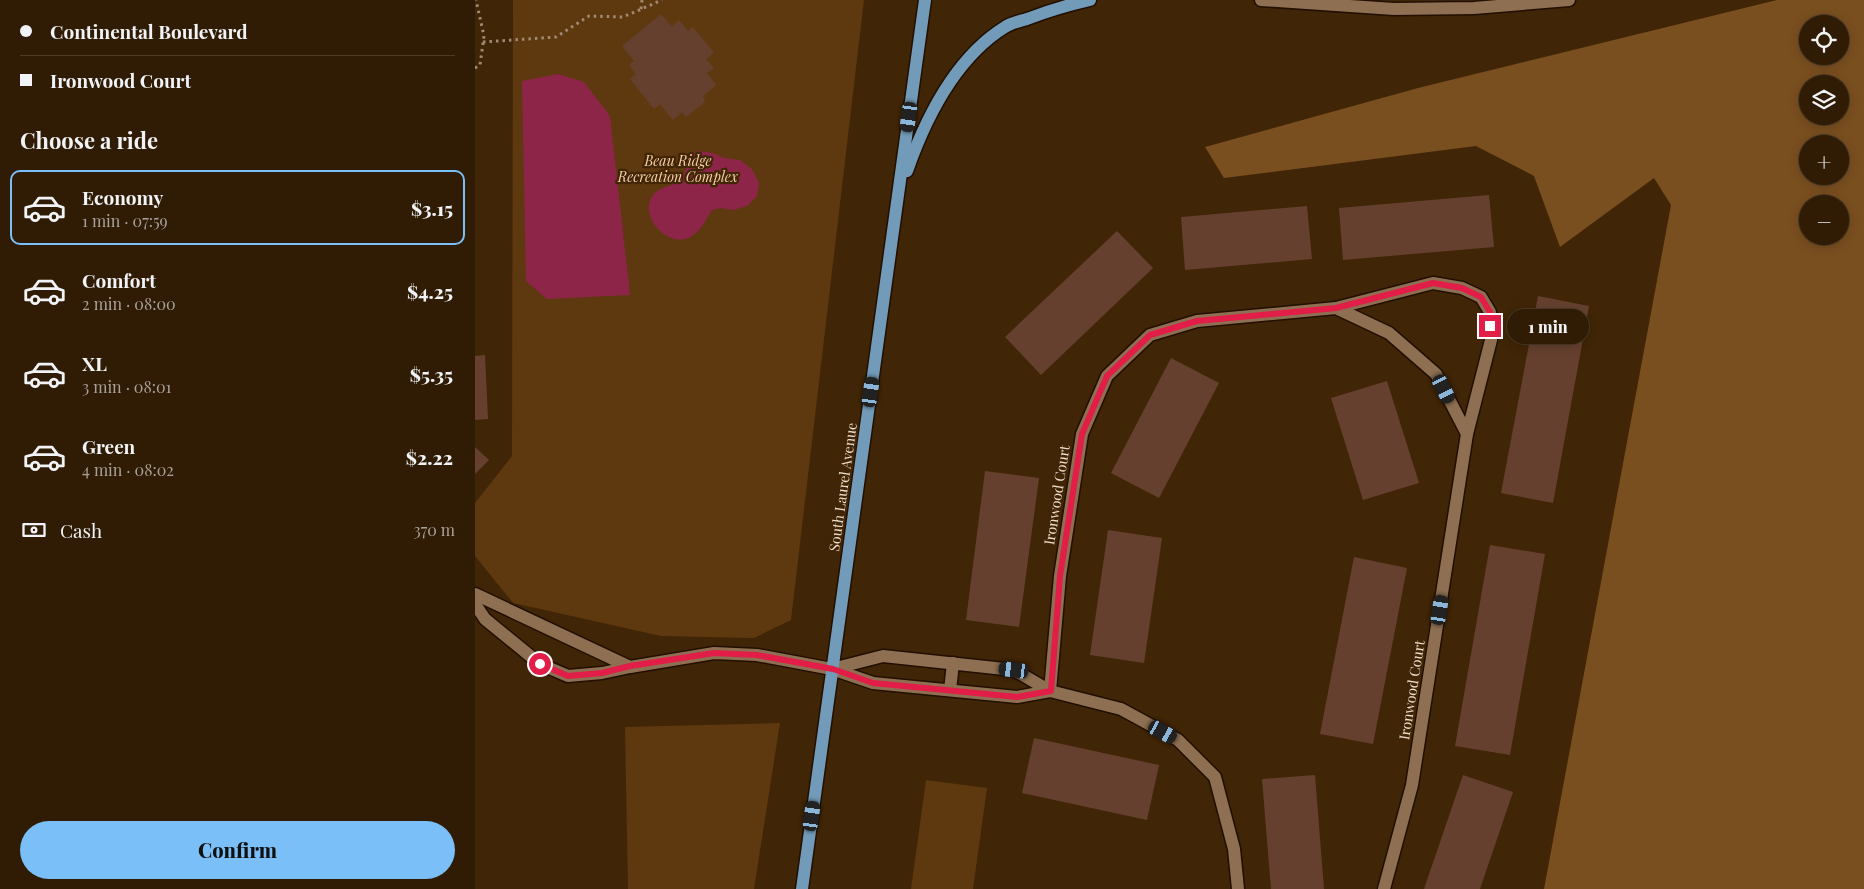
<!DOCTYPE html>
<meta charset="utf-8">
<style>
body{margin:0;font-family:"Playfair Display",serif;background:#38250e;color:#f1f3f6;height:100vh;display:flex;flex-direction:column;font-size:19px;white-space:nowrap}
*{box-sizing:border-box;margin:0}
p{font-size:16px;color:#a8a19a}
.icon{flex:none;width:28px;height:28px;fill:none;stroke:currentColor;stroke-width:2;stroke-linecap:round;stroke-linejoin:round}
.map{position:relative;flex:1;overflow:hidden}
.panel{display:flex;flex-direction:column;background:#301c04;width:475px}
.panel>*{flex:none}
.top-card{display:grid;align-content:center;height:110px;padding:0 20px;background:#301c04}
.controls{position:absolute;left:1324px;top:15px;display:grid;gap:10px}
.controls a{display:grid;place-items:center;width:50px;height:50px;border-radius:50%;background:#301c04;box-shadow:0 2px 12px #0003,0 0 0 1px #4b3a26;font-size:25px}
.end{position:absolute;width:22px;height:22px;margin:-11px;border:6px solid #e11d48;background:#fff;box-shadow:0 0 0 2px #fff}
.from{border-radius:50%}
.bubble{position:absolute;height:35px;border-radius:18px;background:#301c04;box-shadow:0 2px 12px #0003,0 0 0 1px #4b3a26;font-size:16px;font-weight:800;line-height:35px;text-align:center}
.car{position:absolute;width:15px;height:30px;margin:-15px -8px;border-radius:6px;box-shadow:0 0 4px 1px #0007;background:linear-gradient(#222 24%,#8ab4d8 0 40%,#222 0 76%,#8ab4d8 0 86%,#222 0)}
.top-card b{display:flex;align-items:center;gap:18px;height:48px;font-size:19px}
.top-card b+b{border-top:1px solid #4b3a26}
.top-card i{width:12px;height:12px;background:#f1f3f6}
ul{padding:0;list-style:none}
li{display:flex;align-items:center;gap:15px;height:75px;margin:0 10px 8px;padding:0 10px;border:2px solid transparent;border-radius:10px}
li div{flex:1}
li b{display:block;font-size:19px}
li em{font-style:normal;font-weight:800}
li.on{border-color:#7abff8}
li>.icon{width:45px;height:45px;stroke-width:1.5}
h2{padding:0 20px;font-size:22px;line-height:60px}
.pay{display:flex;align-items:center;gap:12px;height:55px;padding:0 20px;font-size:19px}
.pay p{margin-inline-start:auto}
.button{display:flex;gap:10px;margin-top:auto;padding:10px 20px}
.button a{flex:1;height:58px;border-radius:30px;background:#7abff8;color:#111;font-size:20px;font-weight:800;line-height:58px;text-align:center}
main{display:flex;flex:1;min-height:0}
.map>svg:first-child{display:block}
.green{fill:#5e390f}
.forest{fill:#7a4f20;fill-rule:evenodd}
.water{fill:#8d2548}
.building{fill:#65402f}
.lines{fill:none;stroke-linecap:round;stroke-linejoin:round}
.minor-casing{stroke:#220f00;stroke-width:15}
.major-casing{stroke:#220f00;stroke-width:15}
.path{stroke:#a08a73;stroke-width:3;stroke-dasharray:2.5 4;stroke-linecap:butt}
.minor{stroke:#8e6f51;stroke-width:12}
.major{stroke:#729bb9;stroke-width:12}
.route{stroke:#e11d48;stroke-width:6}
.labels{text-anchor:middle;stroke-width:4.5;stroke-linejoin:round;paint-order:stroke}
.park-label{font-size:14px;font-style:italic;fill:#f7cfa8;stroke:#402506}
.street-label{font-size:14px;fill:#f1e0cf;stroke:#402506}
</style>
<main>
<section class="panel">
<div class="top-card">
<b><i class="from"></i>Continental Boulevard</b>
<b><i></i>Ironwood Court</b>
</div>
<h2>Choose a ride</h2>
<ul>
<li class="on"><svg class="icon" aria-label="car" viewBox="0 0 24 24"><path d="M5 17H2v-5l4-1 3-4h7l3 4 3 1v5h-3M9 17h6M6 11h13"/><circle cx="7" cy="17" r="2"/><circle cx="17" cy="17" r="2"/></svg><div><b>Economy</b><p>1 min · 07:59</p></div><em>$3.15</em></li>
<li><svg class="icon" aria-label="car" viewBox="0 0 24 24"><path d="M5 17H2v-5l4-1 3-4h7l3 4 3 1v5h-3M9 17h6M6 11h13"/><circle cx="7" cy="17" r="2"/><circle cx="17" cy="17" r="2"/></svg><div><b>Comfort</b><p>2 min · 08:00</p></div><em>$4.25</em></li>
<li><svg class="icon" aria-label="car" viewBox="0 0 24 24"><path d="M5 17H2v-5l4-1 3-4h7l3 4 3 1v5h-3M9 17h6M6 11h13"/><circle cx="7" cy="17" r="2"/><circle cx="17" cy="17" r="2"/></svg><div><b>XL</b><p>3 min · 08:01</p></div><em>$5.35</em></li>
<li><svg class="icon" aria-label="car" viewBox="0 0 24 24"><path d="M5 17H2v-5l4-1 3-4h7l3 4 3 1v5h-3M9 17h6M6 11h13"/><circle cx="7" cy="17" r="2"/><circle cx="17" cy="17" r="2"/></svg><div><b>Green</b><p>4 min · 08:02</p></div><em>$2.22</em></li>
</ul>
<div class="pay"><svg class="icon" aria-label="cash" viewBox="0 0 24 24"><path d="M3 7h18v10H3z"/><circle cx="12" cy="12" r="2"/></svg>Cash<p>370 m</p></div>
<div class="button"><a>Confirm</a></div>
</section>
<div class="map">
<svg width="1389" height="889" viewBox="0 0 1389 889">
<rect width="100%" height="100%" fill="#402506"/>
<g class="green">
<polygon points="38,0 389,0 316,620 279,638 186,636 38,603 0,556 0,503 37,456"/>
<polygon points="305,723 279,889 153,889 150,727"/>
<polygon points="451,780 512,788 498,889 436,889"/>
</g>
<path class="forest" d="M1302,0h87v889h-320l127,-684 -17,-27 -94,69 -26,-71 -58,-30 -252,32 -19,-31 213,-59zM1332,24h33v32h-33zM1332,84h33v32h-33zM1332,144h33v32h-33zM1332,204h33v32h-33z"/>
<g class="water">
<polygon points="83,74 109,82 135,116 155,295 72,299 51,281 47,81"/>
<path d="M224,151l14,2 11,5 16,2 12,9 7,14 -2,13 -10,10 -14,4 -12,-2 -9,2c-5,7 -9,17 -16,23 -25,22 -59,-17 -43,-38 6,-7 16,-9 24,-12l7,-9 7,-19z"/>
</g>
<g class="building">
<polygon points="186,14 197,27 204,20 213,31 218,27 239,53 231,59 239,68 232,73 241,85 228,96 230,102 211,117 207,112 198,120 185,104 179,109 155,79 161,74 154,65 159,61 147,46"/>
<polygon points="1014,195 1019,247 868,260 864,208"/>
<polygon points="832,206 837,259 710,270 706,217"/>
<polygon points="642,231 678,268 566,375 530,337"/>
<polygon points="1063,296 1114,306 1078,503 1026,493"/>
<polygon points="10,355 13,419 0,420 0,356"/>
<polygon points="696,358 744,383 684,498 636,473"/>
<polygon points="912,381 944,483 888,500 856,398"/>
<polygon points="0,447 14,460 0,474"/>
<polygon points="510,471 564,478 544,627 491,620"/>
<polygon points="633,530 687,538 669,663 615,655"/>
<polygon points="1015,545 1070,554 1035,755 980,746"/>
<polygon points="879,557 932,568 898,744 845,734"/>
<polygon points="559,738 684,765 672,820 547,793"/>
<polygon points="840,775 849,889 796,889 787,779"/>
<polygon points="988,775 1038,792 1005,889 949,889"/>
</g>
<g class="lines">
<g class="minor-casing">
<g id="minor">
<polyline points="786,0 919,9 999,8 1094,0"/>
<polyline points="861,308 958,283 987,288 1006,297 1015,312 1016,340 992,434"/>
<polyline points="0,594 155,667"/>
<polyline points="0,604 10,619 65,664 93,676 127,673 155,667 239,653 282,655 357,669 398,683 542,697 575,691 539,670 408,656 357,669"/>
<polyline points="475,690 478,663"/>
<polyline points="763,889 759,849 740,777 703,740 646,709 575,691 585,576 607,434 632,376 675,335 722,321 861,308 914,333 961,374 992,434 937,785 909,889"/>
</g>
</g>
<g class="major-casing">
<g id="major">
<path d="M432,171c19,-54 48,-113 98,-144 6,-4 15,-6 22,-8 21,-8 41,-14 63,-19"/>
<polyline points="327,889 450,0"/>
</g>
</g>
<g class="path">
<polyline points="166,9 167,0"/>
<polyline points="8,42 81,37 114,16 148,17 187,0"/>
<polyline points="0,68 5,65 9,36 1,0"/>
</g>
<use href="#minor" class="minor"/>
<use href="#major" class="major"/>
</g>
<g class="lines">
<polyline class="route" points="65,664 93,676 127,673 155,666 239,653 282,655 358,669 398,683 542,697 576,691 585,576 607,434 632,376 675,335 722,321 861,308 958,283 987,288 1006,297 1015,312 1015,326"/>
</g>
<g class="labels">
<g class="park-label">
<text x="203" y="166">Beau Ridge<tspan x="203" dy="16">Recreation Complex</tspan></text>
</g>
<g class="street-label">
<text transform="translate(368 487) rotate(-82)" y="5">South Laurel Avenue</text>
<text transform="translate(582 495) rotate(-81)" y="5">Ironwood Court</text>
<text transform="translate(937 690) rotate(-81)" y="5">Ironwood Court</text>
</g>
</g>
</svg>
<div class="controls">
<a><svg class="icon" aria-label="locate" viewBox="0 0 24 24"><circle cx="12" cy="12" r="6"/><path d="M12 2v4M12 18v4M2 12h4M18 12h4"/></svg></a>
<a><svg class="icon" aria-label="layers" viewBox="0 0 24 24"><path d="M12 4l9 5-9 5-9-5zM3 14l9 5 9-5"/></svg></a>
<a>+</a>
<a>−</a>
</div>
<i class="end from" style="left:65px;top:664px"></i>
<i class="end" style="left:1015px;top:326px"></i>
<div class="bubble" style="left:1032px;top:309px;width:82px">1 min</div>
<i class="car" style="left:434px;top:117px;rotate:188deg"></i>
<i class="car" style="left:969px;top:389px;rotate:153deg"></i>
<i class="car" style="left:396px;top:392px;rotate:8deg"></i>
<i class="car" style="left:965px;top:610px;rotate:9deg"></i>
<i class="car" style="left:539px;top:670px;rotate:277deg"></i>
<i class="car" style="left:688px;top:732px;rotate:119deg"></i>
<i class="car" style="left:337px;top:816px;rotate:8deg"></i>
</div>
</main>
